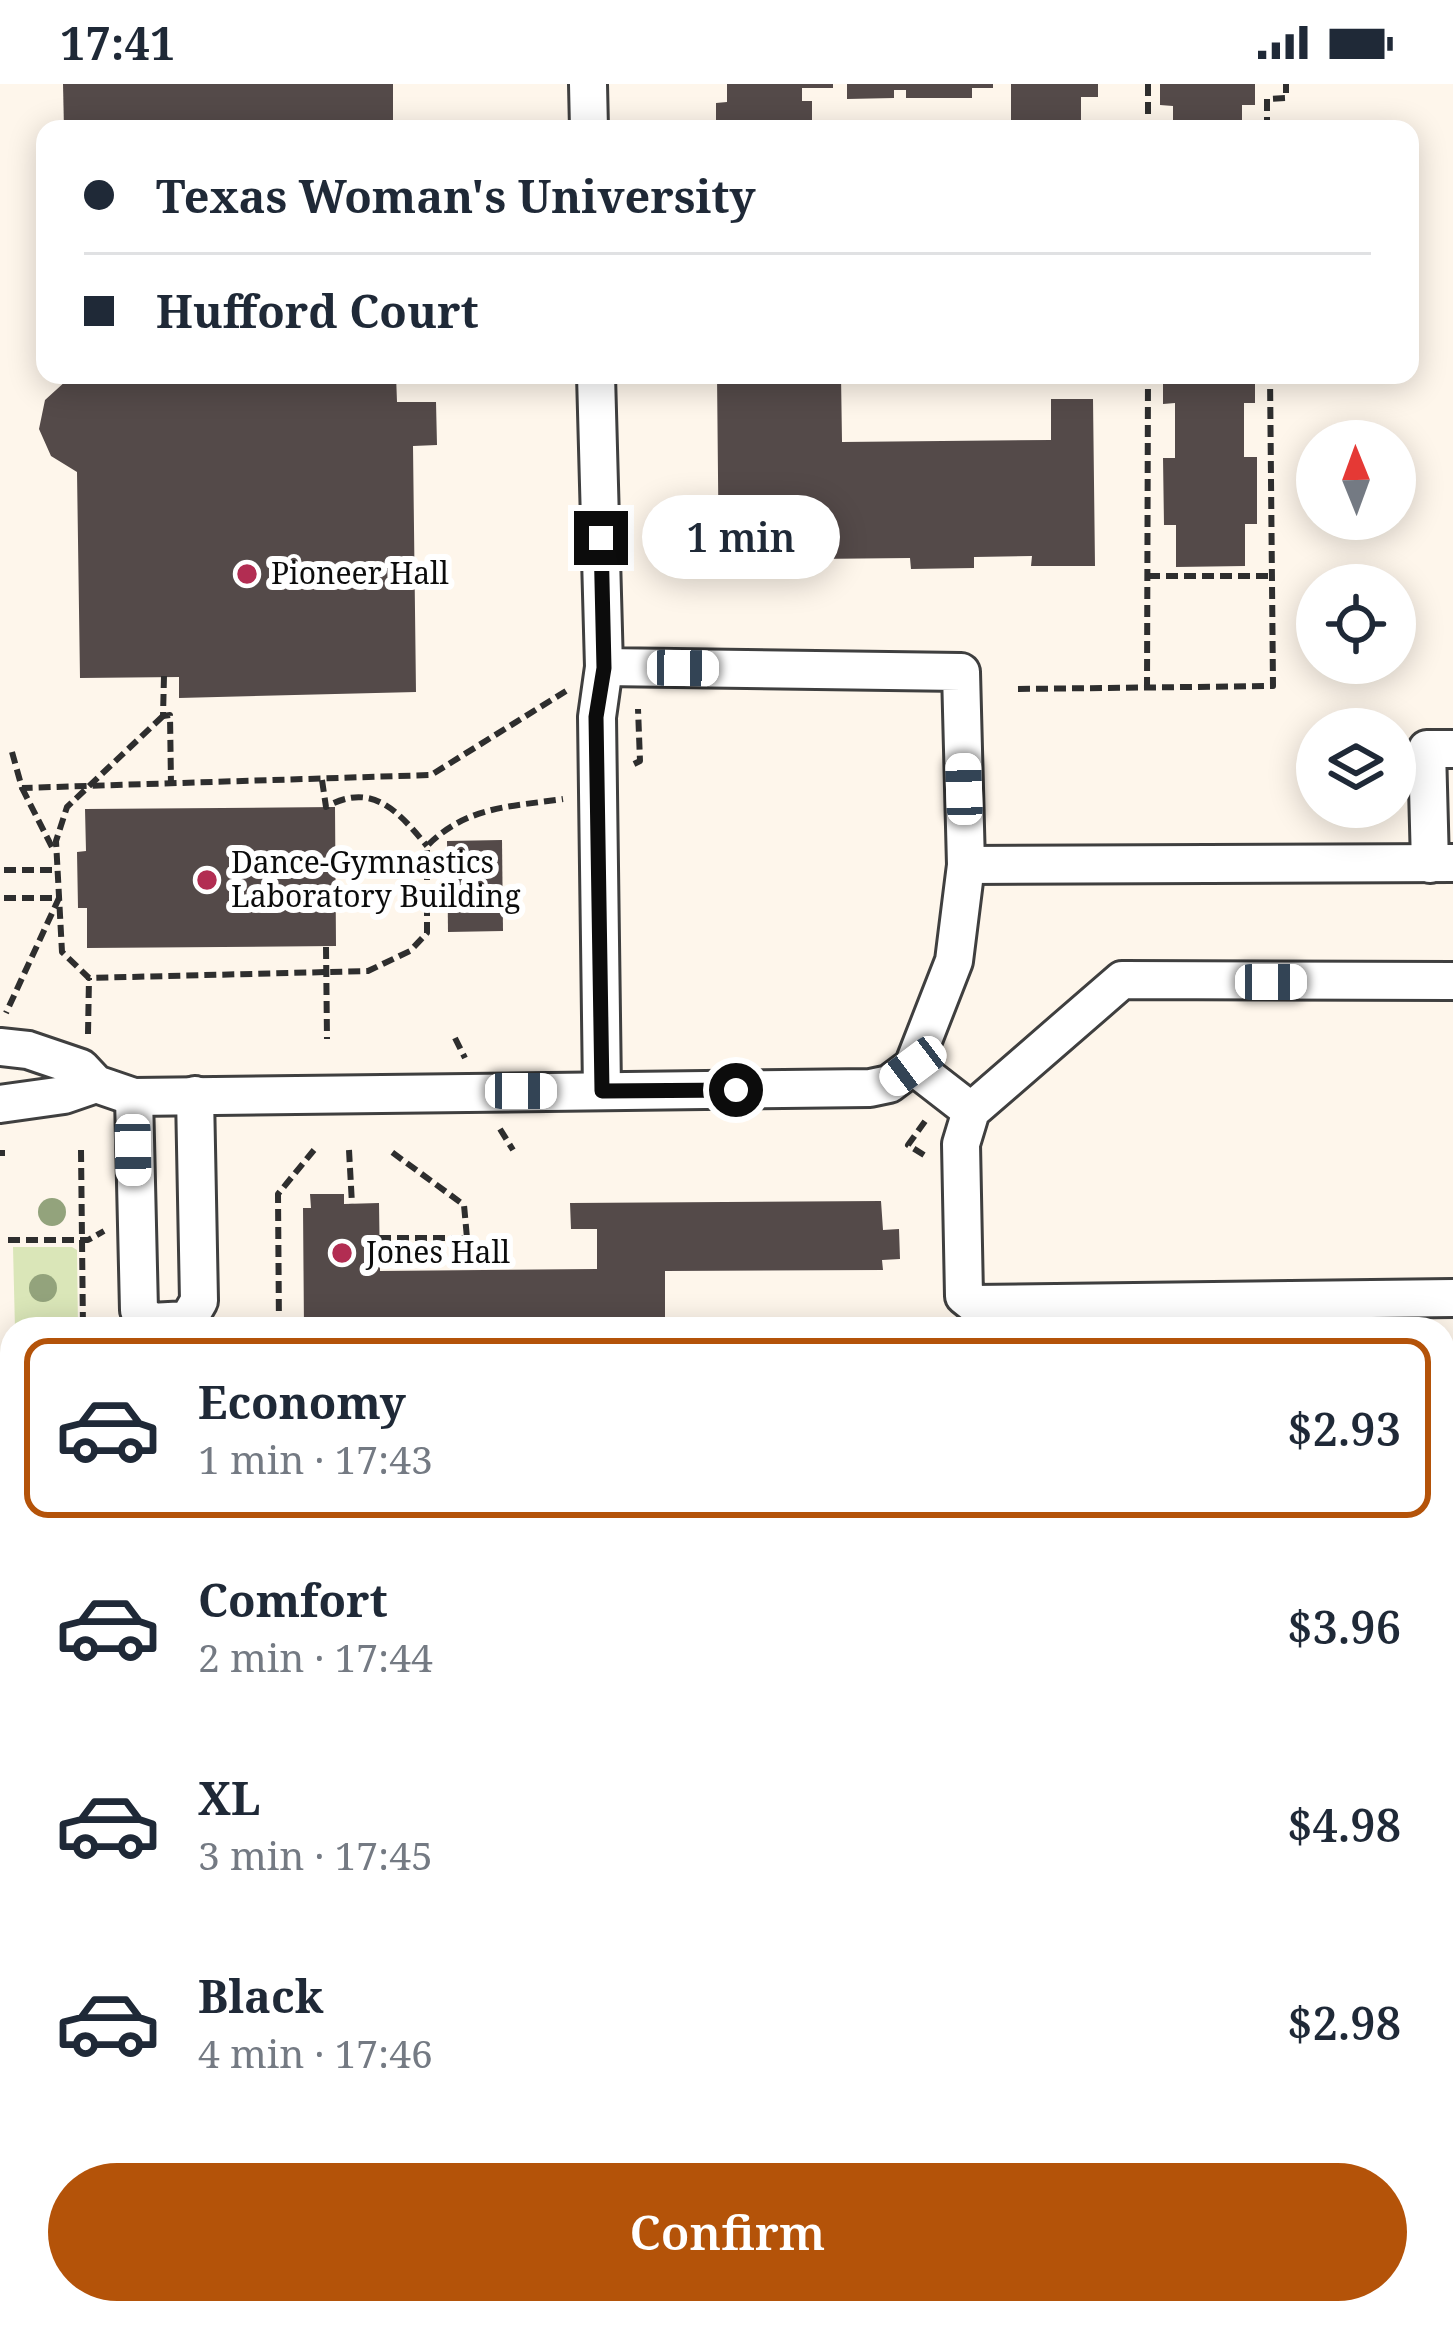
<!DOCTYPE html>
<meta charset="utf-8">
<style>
body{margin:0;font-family:"Noto Serif",serif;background:#f6f6f7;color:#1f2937;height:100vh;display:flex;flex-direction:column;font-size:45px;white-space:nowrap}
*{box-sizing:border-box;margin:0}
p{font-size:39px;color:#747a83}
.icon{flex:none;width:66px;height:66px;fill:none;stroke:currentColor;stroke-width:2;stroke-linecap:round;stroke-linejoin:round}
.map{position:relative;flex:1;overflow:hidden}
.panel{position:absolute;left:0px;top:1233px;width:1455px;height:1008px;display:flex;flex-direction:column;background:#fff;border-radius:36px 36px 0 0;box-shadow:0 6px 30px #0003}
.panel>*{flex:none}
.hud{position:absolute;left:36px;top:36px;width:1383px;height:264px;border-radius:24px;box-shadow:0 6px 30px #0003;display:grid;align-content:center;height:264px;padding:0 48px;background:#fff}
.needle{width:78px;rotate:359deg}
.tools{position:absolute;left:1296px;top:336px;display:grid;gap:24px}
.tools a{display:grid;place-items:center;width:120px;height:120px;border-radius:50%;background:#fff;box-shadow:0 6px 30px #0003;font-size:60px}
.end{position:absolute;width:54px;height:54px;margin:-27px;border:15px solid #0c0c0c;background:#fff;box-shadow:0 0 0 6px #fff}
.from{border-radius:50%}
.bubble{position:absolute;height:84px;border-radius:42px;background:#fff;box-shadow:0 6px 30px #0003;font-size:39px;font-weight:600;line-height:84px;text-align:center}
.car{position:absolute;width:36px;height:72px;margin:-36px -18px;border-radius:15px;box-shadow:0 0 9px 3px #0007;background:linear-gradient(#fff 24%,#345 0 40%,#fff 0 76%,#345 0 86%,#fff 0)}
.hud b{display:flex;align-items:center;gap:42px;height:114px;font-size:45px}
.hud b+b{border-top:3px solid #e0e1e3}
.hud i{width:30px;height:30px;background:#1f2937}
ul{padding:21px 0 0;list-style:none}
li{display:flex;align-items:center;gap:36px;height:180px;margin:0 24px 18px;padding:0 24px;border:6px solid transparent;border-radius:24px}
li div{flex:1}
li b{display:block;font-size:45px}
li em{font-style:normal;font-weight:600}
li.current{border-color:#b45309}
li>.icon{width:108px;height:108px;stroke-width:1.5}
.primary-button{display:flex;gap:24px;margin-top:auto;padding:24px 48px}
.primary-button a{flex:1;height:138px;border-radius:72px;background:#b45309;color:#fff;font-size:48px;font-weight:600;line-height:138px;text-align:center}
.status{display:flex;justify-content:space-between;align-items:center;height:84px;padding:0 60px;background:#fff;direction:ltr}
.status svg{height:33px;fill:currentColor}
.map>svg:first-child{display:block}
.green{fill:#dae6b8}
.building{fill:#544a49}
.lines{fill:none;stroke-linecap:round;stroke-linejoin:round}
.minor-casing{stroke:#3f3f3f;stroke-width:42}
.path{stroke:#2e2e2e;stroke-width:6;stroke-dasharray:12 6;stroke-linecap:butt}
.minor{stroke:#fff;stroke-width:36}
.tree{fill:#93a37c}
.route{stroke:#0c0c0c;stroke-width:15}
.poi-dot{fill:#b22d52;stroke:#fff;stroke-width:4.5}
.labels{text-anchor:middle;stroke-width:12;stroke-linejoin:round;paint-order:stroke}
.poi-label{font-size:30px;fill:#0c0c0c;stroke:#fff;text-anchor:start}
</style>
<div class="status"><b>17:41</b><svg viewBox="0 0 49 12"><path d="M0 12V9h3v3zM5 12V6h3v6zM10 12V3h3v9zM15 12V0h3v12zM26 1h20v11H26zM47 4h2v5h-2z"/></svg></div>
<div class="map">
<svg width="1453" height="2241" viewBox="0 0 1453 2241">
<rect width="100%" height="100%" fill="#fef6eb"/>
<polygon class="green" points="13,1163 72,1163 77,1166 78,1245 15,1245"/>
<g class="building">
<polygon points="63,0 393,0 393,45 64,45"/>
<polygon points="727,0 833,0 833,4 802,4 802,17 812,17 812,45 716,45 716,19 727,18"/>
<polygon points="847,0 993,0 993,4 972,4 972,14 906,14 906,6 894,6 894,14 847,15"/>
<polygon points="1011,0 1098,0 1098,13 1081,13 1081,45 1011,45"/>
<polygon points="1160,0 1255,0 1255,21 1242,21 1242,45 1173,45 1173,22 1160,21"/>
<polygon points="67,291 396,291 397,318 436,318 437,361 413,362 416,608 179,614 179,593 80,594 77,388 51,372 39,345 45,316 67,296"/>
<polygon points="717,291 841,291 842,358 1051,356 1051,315 1093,315 1095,482 1031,482 1032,472 974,473 974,484 911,485 910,474 813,475 814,490 719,491"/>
<polygon points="1163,291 1255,291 1255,319 1244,319 1244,373 1257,373 1257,440 1245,440 1245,482 1176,483 1176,441 1164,441 1163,374 1175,374 1175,319 1163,320"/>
<polygon points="335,723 336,862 87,864 87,824 78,824 77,768 86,767 85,725"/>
<polygon points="502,756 503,847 448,848 447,757"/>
<polygon points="310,1110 344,1110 344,1120 379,1119 380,1187 597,1185 597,1145 571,1145 570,1119 881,1117 883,1146 899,1145 900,1175 882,1176 883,1186 665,1187 665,1245 304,1245 303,1124 311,1124"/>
<rect x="1443" y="1786" width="10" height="160"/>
</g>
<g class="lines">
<g class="minor-casing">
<g id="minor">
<polyline points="588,0 589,45"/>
<polyline points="1430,780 1427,665 1453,665"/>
<polyline points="966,781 1453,779"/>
<polyline points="1453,897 1122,896 971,1027 961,1060 964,1212 974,1220 1453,1214"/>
<polyline points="0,963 28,966 81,984 96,1000 134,1013 870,1004 889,1000 913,982 954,877 966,781 961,588 604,583 596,291"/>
<polyline points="913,982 971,1027"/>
<polyline points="602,1007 597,633 604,583"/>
<polyline points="134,1013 139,1226 150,1238 188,1236 199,1217 195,1011"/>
<polyline points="0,1020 64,1011 96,1000"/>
<polyline points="1443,1577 1453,1577"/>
<polyline points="1443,2161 1453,2157"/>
<polyline points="0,2195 12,2195"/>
<polyline points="544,2229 544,2241"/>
<polyline points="728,2229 728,2241"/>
<polyline points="1302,2229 1302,2241"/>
</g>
</g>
<g class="path">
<polyline points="1148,0 1148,45"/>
<polyline points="1267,45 1267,15 1286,14 1286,0"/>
<polyline points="396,292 470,291"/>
<polyline points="1148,492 1272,492"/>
<polyline points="164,592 163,632 170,631 171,700"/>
<polyline points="1018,605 1273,602 1270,291"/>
<polyline points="1147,605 1148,291"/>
<path d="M163,632l-96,91 -11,34 6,111 27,26 279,-7 42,-20 17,-18v-87c40,-40 82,-39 136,-47"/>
<polyline points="12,668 22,704 431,691 566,607"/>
<polyline points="634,680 640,677 638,625"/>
<path d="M322,696l4,27c46,-26 72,4 101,39"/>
<polyline points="22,704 53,765"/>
<polyline points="4,786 58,786"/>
<polyline points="4,814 59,814 6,929"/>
<polyline points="326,863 327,955"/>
<polyline points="88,950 89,894"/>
<polyline points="455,954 465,974"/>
<polyline points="500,1045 513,1066"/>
<polyline points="81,1066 83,1245"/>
<polyline points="349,1066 352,1120"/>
<polyline points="0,1069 5,1069"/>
<polyline points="924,1071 908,1061 926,1036"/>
<polyline points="379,1154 467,1154 464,1121 389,1066"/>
<polyline points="8,1156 88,1156 104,1147"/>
<polyline points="279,1245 278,1110 314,1066"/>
<polyline points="0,1837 12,1837"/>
<polyline points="0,1972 12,1963"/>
<polyline points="0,1981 12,1985"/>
<polyline points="1,2044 12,2050"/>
</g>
<use href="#minor" class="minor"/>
</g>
<g class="tree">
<circle cx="52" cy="1128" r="14"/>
<circle cx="43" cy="1204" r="14"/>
</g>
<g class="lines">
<polyline class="route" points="601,454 604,584 596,633 602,1007 736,1006"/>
</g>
<g class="poi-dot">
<circle cx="247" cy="490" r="12"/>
<circle cx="207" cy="796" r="12"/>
<circle cx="342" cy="1169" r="12"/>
</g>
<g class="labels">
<g class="poi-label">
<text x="271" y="500">Pioneer Hall</text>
<text x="231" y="789">Dance-Gymnastics<tspan x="231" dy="34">Laboratory Building</tspan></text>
<text x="366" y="1179">Jones Hall</text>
</g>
</g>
</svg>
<div class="tools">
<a><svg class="needle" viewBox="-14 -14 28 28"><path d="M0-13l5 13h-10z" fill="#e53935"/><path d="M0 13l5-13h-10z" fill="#747a83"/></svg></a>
<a><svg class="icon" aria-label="locate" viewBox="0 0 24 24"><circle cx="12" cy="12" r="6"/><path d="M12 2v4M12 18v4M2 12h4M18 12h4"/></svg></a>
<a><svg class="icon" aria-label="layers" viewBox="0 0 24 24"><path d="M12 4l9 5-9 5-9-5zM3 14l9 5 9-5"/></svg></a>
</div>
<i class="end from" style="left:736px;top:1006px"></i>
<i class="end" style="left:601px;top:454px"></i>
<div class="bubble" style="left:642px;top:411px;width:198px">1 min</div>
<i class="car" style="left:683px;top:584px;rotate:91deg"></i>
<i class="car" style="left:964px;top:705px;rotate:358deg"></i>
<i class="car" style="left:1271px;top:898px;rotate:90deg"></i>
<i class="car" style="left:913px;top:982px;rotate:233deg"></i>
<i class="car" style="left:521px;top:1007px;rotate:90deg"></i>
<i class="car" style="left:133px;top:1066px;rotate:179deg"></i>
<div class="hud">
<b><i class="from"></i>Texas Woman's University</b>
<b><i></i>Hufford Court</b>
</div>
<section class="panel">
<ul>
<li class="current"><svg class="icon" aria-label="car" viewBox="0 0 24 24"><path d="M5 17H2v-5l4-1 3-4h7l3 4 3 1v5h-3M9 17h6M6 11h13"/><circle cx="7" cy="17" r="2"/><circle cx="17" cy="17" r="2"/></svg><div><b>Economy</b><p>1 min · 17:43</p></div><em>$2.93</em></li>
<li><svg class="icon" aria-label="car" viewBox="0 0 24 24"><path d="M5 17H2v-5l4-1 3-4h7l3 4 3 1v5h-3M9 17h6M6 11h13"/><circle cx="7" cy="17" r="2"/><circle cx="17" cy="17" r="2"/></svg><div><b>Comfort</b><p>2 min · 17:44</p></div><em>$3.96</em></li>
<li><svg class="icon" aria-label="car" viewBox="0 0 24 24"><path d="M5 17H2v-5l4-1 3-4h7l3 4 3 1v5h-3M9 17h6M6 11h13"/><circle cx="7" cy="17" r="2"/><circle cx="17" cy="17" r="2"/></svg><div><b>XL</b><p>3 min · 17:45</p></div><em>$4.98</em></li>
<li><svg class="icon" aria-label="car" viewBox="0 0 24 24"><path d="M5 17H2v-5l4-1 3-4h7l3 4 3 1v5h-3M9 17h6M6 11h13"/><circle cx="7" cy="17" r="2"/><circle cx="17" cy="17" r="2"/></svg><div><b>Black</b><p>4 min · 17:46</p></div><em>$2.98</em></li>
</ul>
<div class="primary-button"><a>Confirm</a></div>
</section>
</div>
